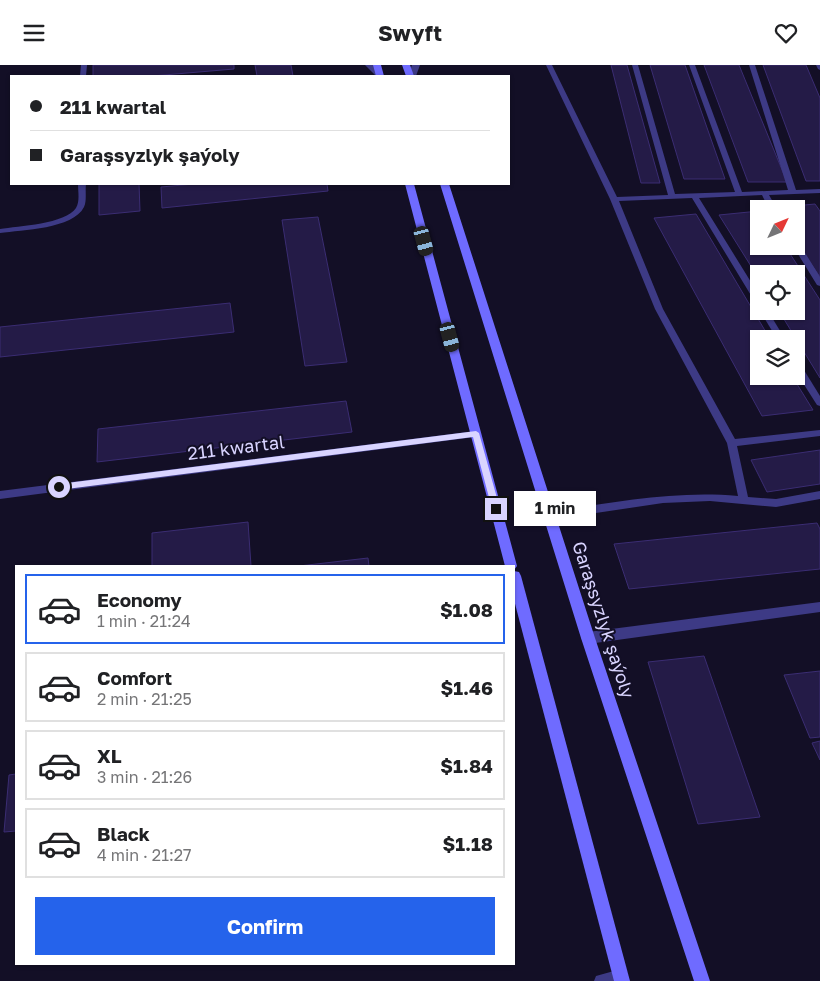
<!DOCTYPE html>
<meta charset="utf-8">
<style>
body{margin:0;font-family:"Golos Text",sans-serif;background:#f6f6f6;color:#202124;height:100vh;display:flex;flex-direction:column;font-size:19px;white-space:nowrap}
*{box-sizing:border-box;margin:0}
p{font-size:16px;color:#757577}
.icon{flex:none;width:28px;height:28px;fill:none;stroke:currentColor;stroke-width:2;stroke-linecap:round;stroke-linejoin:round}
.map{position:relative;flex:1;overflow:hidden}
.sheet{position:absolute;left:15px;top:500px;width:500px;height:400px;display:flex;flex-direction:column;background:#fff;border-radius:0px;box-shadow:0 1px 4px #0004}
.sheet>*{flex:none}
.hud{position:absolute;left:10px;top:10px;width:500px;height:110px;border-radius:0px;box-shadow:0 1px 4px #0004;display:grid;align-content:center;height:110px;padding:0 20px;background:#fff}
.needle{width:32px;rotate:47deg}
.buttons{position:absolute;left:750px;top:135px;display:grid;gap:10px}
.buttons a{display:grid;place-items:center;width:55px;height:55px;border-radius:0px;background:#fff;box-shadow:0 1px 4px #0004;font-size:25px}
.end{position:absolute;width:22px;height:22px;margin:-11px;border:6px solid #d9d4ff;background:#111;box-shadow:0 0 0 2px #111}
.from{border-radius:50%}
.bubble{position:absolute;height:35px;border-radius:0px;background:#fff;box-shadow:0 1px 4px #0004;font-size:16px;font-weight:700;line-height:35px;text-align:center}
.car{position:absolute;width:15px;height:30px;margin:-15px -8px;border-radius:6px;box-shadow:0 0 4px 1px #0007;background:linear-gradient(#222 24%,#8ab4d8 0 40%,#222 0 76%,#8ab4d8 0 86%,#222 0)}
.hud b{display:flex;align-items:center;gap:18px;height:48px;font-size:19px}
.hud b+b{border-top:1px solid #e0e0e0}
.hud i{width:12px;height:12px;background:#202124}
ul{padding:9px 0 0;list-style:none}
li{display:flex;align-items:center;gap:15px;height:70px;margin:0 10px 8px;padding:0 10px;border:2px solid #e0e0e0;border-radius:0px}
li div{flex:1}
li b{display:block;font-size:19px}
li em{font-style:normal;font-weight:700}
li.current{border-color:#2563eb}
li>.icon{width:45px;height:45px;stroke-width:1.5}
.button{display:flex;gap:10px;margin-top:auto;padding:10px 20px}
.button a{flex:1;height:58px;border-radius:0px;background:#2563eb;color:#fff;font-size:20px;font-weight:700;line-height:58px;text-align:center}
header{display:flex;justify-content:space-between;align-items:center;height:65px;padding:0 20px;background:#fff;font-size:22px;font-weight:700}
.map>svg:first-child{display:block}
.building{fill:#241b47;stroke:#3b2d73}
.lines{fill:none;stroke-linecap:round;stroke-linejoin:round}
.service{fill:#3d3a85;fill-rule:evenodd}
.minor{fill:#3d3a85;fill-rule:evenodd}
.secondary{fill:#6f6bff;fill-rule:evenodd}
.route{fill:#d9d4ff}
.labels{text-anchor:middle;stroke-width:4;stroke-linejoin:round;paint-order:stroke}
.street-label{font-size:18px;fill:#d9d4ff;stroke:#130f26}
</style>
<header><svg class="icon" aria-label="menu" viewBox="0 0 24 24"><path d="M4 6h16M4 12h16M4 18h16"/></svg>Swyft<svg class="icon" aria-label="heart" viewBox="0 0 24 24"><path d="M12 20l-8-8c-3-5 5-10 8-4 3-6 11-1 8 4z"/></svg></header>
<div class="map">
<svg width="820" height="916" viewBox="0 0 820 916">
<rect width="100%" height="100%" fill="#130f26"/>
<g class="building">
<polygon points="93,0 234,0 234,4 152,11 93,11"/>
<polygon points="255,0 291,0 293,11 257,11"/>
<polygon points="611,0 627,0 660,118 641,118"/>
<polygon points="650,0 685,0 725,114 684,114"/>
<polygon points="704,0 739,0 787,117 748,117"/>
<polygon points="763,0 806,0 820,33 820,116 806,116"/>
<polygon points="99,119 139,119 140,146 99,150"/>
<polygon points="194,119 327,119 328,126 162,143 161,122"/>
<polygon points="815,139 820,146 820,212 796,177 796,144 773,143"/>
<polygon points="759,146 759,181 785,181 820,235 820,313 779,246 796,246 796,209 759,209 759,214 719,150"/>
<polygon points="696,149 770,274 759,274 759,311 792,311 813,345 762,351 654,153"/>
<polygon points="318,152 347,297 305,301 282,155"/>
<polygon points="230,238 234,267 0,292 0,262"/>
<polygon points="346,336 352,367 97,397 98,364"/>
<polygon points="820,385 820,419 767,427 751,395"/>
<polygon points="248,457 251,501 152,501 152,468"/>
<polygon points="817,458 820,464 820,504 629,524 614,479"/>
<polygon points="368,493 369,501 299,501"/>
<polygon points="704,591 760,752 698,759 648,597"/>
<polygon points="820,606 820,672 810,673 784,610"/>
<polygon points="820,676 820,695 812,678"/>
<polygon points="16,709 16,766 4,767 9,710"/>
</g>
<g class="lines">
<g class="service">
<polygon points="81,0 87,0 86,11 80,11"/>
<path d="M546,0h6l65,132 51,-2 -36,-130h6l37,129 60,-2 -46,-127h6l47,127 46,-2 -39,-125h6l41,125 24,-1v4l-51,2 8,14h-8l-7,-14 -63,3 60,97v10l-4,-3 -63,-104 -73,3 44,108 72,130 85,-9v6l-83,10 11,51 28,2 44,-8v8l-44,8 -66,-6 -47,2 -114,17 -4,-1 -1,-3 5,-4c63,-9 125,-22 189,-16l-11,-53 -72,-134 -45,-110z"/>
<polygon points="816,0 820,0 820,5 818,4"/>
<path d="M78,119h8c-1,7 1,17 -2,23 -11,22 -62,23 -84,26v-4c18,-3 66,-5 76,-21 4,-7 2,-16 2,-24z"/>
<polygon points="796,178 799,178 820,212 820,221 817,220 793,181 796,181"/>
<polygon points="760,246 768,246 785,274 777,274"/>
<polygon points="796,296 799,297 820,331 820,341 817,340 796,307"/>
<polygon points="475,366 480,369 475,372 0,434 0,426"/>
<polygon points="621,904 626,906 628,911 626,916 594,916 596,911"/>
</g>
<g class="minor">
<polygon points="365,0 374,0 383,10 376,11"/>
<polygon points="412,0 420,0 416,11 408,11"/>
<polygon points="820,537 820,547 588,579 583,577 581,573 583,569 588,567"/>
</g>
<g class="secondary">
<polygon points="373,0 381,0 384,11 376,11"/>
<polygon points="402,0 410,0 414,11 406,11"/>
<polygon points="405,119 414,119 517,501 514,505 514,501 505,501"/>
<polygon points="440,119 449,119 595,573 710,916 694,916 581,573"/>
<polygon points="514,506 519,507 521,511 630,916 614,916 514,535"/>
</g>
</g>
<polygon class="route" points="476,366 479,368 500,444 496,447 492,444 473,372 59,425 55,422 59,419"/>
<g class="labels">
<g class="street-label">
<text transform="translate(236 383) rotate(-7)" y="6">211 kwartal</text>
<text transform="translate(603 555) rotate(72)" y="6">Garaşsyzlyk şaýoly</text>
</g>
</g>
</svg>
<div class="buttons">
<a><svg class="needle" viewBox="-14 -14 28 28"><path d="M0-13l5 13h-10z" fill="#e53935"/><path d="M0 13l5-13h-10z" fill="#757577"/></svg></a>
<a><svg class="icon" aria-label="locate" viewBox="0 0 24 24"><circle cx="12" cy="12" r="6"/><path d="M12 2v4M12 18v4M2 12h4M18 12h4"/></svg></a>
<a><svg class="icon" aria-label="layers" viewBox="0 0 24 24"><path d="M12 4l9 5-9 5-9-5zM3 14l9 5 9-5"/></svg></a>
</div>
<i class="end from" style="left:59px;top:422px"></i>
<i class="end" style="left:496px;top:444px"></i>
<div class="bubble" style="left:514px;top:426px;width:82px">1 min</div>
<i class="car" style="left:424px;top:176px;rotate:165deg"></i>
<i class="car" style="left:450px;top:272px;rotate:165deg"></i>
<div class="hud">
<b><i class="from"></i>211 kwartal</b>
<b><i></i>Garaşsyzlyk şaýoly</b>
</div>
<section class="sheet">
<ul>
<li class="current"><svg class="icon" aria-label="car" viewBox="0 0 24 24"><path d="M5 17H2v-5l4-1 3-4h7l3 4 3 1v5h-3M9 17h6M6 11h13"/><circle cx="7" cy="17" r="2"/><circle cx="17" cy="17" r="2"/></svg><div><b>Economy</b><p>1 min · 21:24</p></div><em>$1.08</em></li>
<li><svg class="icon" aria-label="car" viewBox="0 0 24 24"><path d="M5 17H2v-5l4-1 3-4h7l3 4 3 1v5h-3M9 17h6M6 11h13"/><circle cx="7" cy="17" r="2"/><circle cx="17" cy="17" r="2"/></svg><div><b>Comfort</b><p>2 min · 21:25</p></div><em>$1.46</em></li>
<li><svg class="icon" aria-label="car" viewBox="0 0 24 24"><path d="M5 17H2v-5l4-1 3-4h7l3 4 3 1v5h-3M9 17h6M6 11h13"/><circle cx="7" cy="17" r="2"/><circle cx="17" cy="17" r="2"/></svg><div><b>XL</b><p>3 min · 21:26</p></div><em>$1.84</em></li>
<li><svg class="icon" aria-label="car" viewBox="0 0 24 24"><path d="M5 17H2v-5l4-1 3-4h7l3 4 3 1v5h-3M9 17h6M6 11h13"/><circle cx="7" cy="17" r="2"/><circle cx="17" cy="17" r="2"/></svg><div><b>Black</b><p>4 min · 21:27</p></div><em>$1.18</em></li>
</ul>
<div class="button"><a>Confirm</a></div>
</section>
</div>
